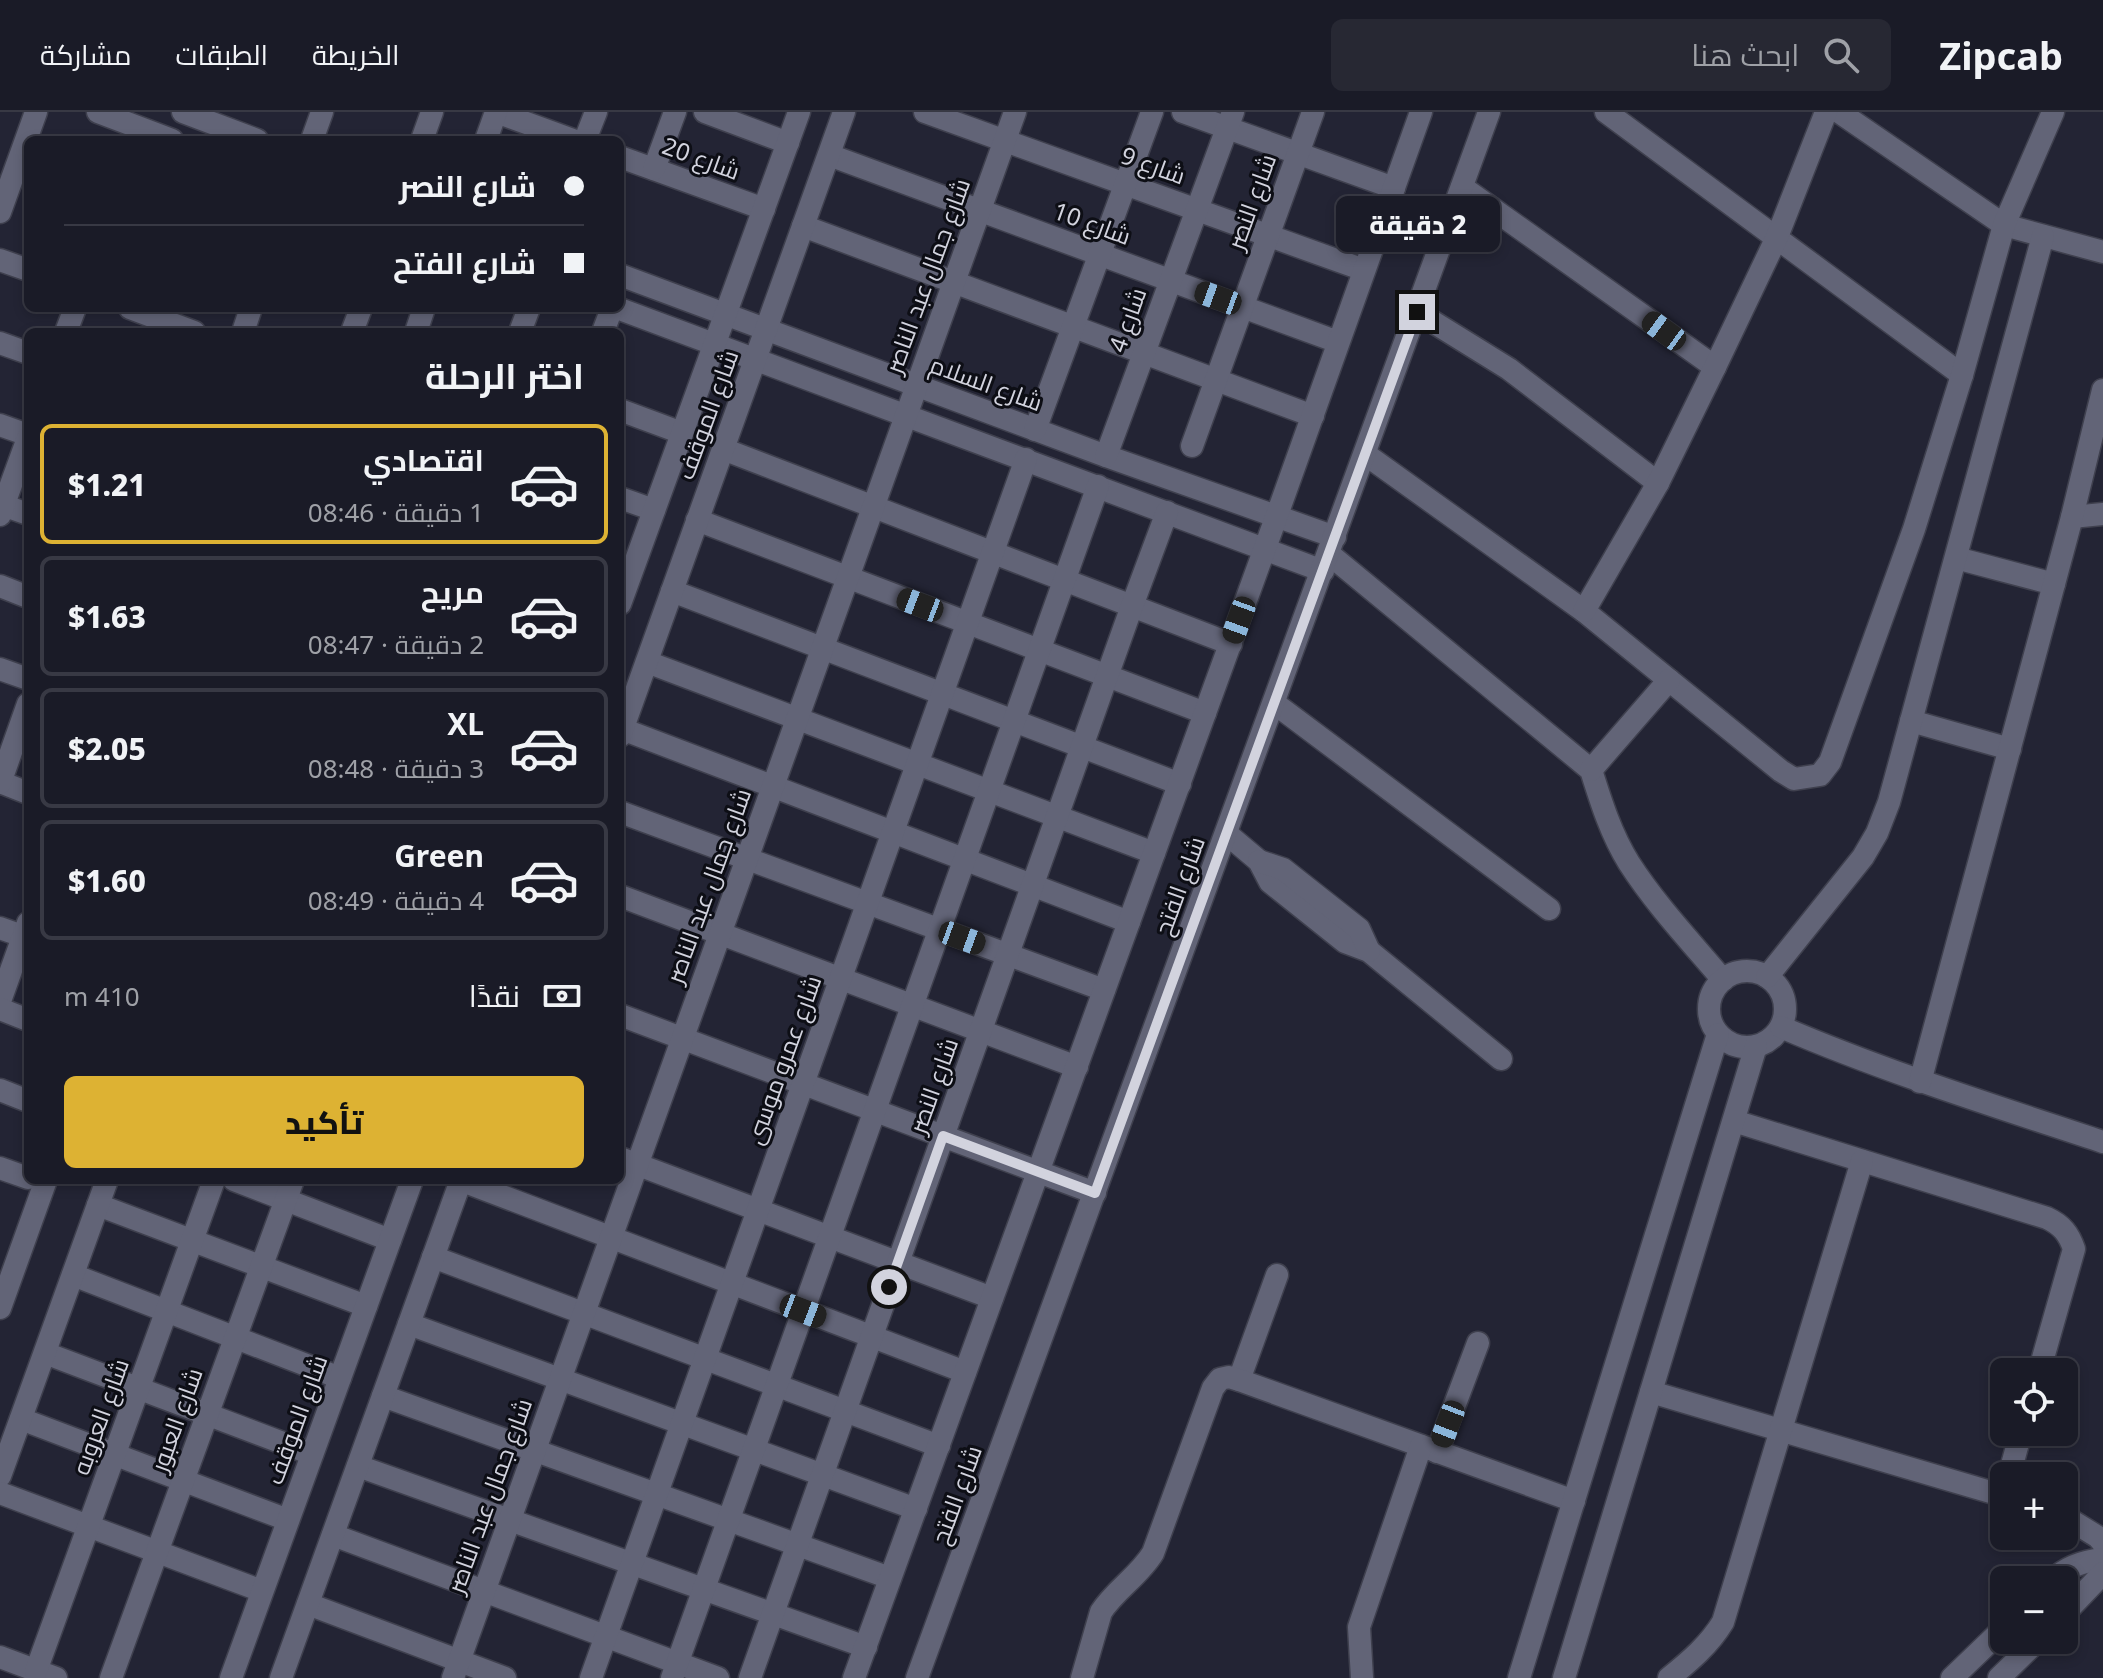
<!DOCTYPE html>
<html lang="ar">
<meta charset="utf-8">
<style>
body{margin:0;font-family:"Noto Sans",Cairo,sans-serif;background:#272833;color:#f1f3f6;direction:rtl;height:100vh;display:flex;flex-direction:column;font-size:30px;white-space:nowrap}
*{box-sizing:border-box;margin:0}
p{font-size:26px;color:#9fa1a7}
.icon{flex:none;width:44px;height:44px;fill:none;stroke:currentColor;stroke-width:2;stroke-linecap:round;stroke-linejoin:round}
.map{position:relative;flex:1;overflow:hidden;direction:ltr}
.side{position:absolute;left:24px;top:216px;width:600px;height:856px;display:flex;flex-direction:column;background:#1a1b27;border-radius:12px;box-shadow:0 4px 12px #0003,0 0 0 2px #383944;direction:rtl}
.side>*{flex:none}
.hud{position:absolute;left:24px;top:24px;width:600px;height:176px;border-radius:12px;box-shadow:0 4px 12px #0003,0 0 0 2px #383944;direction:rtl;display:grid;align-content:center;height:176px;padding:0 40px;background:#1a1b27}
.controls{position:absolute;left:1990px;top:1246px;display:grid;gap:16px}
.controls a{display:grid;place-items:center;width:88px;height:88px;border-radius:12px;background:#1a1b27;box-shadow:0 4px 12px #0003,0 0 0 2px #383944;font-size:40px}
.end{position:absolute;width:36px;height:36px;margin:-18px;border:10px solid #d2d3de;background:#111;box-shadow:0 0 0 4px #111}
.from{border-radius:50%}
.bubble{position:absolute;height:56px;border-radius:12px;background:#1a1b27;box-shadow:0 4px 12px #0003,0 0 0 2px #383944;font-size:26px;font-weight:800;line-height:56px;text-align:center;direction:rtl}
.car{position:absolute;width:24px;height:48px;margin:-24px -12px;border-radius:10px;box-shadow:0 0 6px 2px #0007;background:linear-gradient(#222 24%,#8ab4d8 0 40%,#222 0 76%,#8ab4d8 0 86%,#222 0)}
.hud b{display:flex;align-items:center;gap:28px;height:76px;font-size:30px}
.hud b+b{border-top:2px solid #383944}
.hud i{width:20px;height:20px;background:#f1f3f6}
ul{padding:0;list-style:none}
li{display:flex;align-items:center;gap:24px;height:120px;margin:0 16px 12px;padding:0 24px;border:4px solid #383944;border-radius:12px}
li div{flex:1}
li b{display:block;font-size:30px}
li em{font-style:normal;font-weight:800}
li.on{border-color:#ddb233}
li>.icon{width:72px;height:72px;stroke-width:1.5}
h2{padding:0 40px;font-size:36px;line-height:96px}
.pay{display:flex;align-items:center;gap:20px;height:88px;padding:0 40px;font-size:30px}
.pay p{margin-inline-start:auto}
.action{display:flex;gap:16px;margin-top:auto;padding:16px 40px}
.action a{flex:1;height:92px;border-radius:12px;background:#ddb233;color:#111;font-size:32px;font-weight:800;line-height:92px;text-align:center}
header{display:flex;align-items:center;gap:48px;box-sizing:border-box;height:112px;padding:0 40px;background:#1a1b27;border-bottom:2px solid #383944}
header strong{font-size:38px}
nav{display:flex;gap:44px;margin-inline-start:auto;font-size:28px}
.search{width:560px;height:72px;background:#272833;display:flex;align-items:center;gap:20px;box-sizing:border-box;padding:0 28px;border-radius:12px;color:#9fa1a7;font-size:30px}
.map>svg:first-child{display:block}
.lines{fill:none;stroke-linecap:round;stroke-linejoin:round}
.minor-casing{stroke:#3f404e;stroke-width:25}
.minor{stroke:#626477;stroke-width:22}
.route{stroke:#d2d3de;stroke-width:10}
.labels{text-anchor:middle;stroke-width:6;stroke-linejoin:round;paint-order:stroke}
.street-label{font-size:24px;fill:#d2d3de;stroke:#0d0e15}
</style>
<header>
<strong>Zipcab</strong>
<div class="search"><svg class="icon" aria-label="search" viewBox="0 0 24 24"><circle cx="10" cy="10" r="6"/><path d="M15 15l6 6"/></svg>ابحث هنا</div>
<nav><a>الخريطة</a><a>الطبقات</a><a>مشاركة</a></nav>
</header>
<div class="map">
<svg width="2103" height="1566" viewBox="0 0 2103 1566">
<rect width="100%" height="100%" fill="#232434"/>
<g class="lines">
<g class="minor-casing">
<g id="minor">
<polyline points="98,0 172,28"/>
<polyline points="183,0 257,28"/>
<polyline points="496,0 573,28"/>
<polyline points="705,0 788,31"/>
<polyline points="925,0 1364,158"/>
<polyline points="1183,0 1394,76"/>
<polyline points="1606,0 1962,263"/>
<polyline points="1839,0 2004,113 2103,140"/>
<polyline points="312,28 322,0"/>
<polyline points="422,28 432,0"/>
<polyline points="486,28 496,0"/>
<polyline points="585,28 596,0"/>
<polyline points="829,43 1338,230"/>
<polyline points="620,45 764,97"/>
<polyline points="654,57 675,0"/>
<polyline points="1462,75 1715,255"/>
<polyline points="0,100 36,0"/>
<polyline points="803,114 1313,304"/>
<polyline points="0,148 28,158"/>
<polyline points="620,163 1106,344 1335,425"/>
<polyline points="130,196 194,220"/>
<polyline points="617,196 1323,459"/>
<polyline points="1417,200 1509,257 1658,371"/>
<polyline points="66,220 75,196"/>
<polyline points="243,220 251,196"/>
<polyline points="352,220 361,196"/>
<polyline points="416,220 424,196"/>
<polyline points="520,220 529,196"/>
<polyline points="603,220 612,196"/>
<polyline points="0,231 28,241"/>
<polyline points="620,298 682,321"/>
<polyline points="0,313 28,323"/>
<polyline points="1035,318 1152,0"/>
<polyline points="1192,334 1313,0"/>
<polyline points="723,337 1231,532"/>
<polyline points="1365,342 1584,499 1781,659 1794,667 1820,663 1830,650 1914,417 1962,263 2004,113 2053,0"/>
<polyline points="1106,344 1233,0"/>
<polyline points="620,386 654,398"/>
<polyline points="0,392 28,402"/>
<polyline points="0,403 28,326"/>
<polyline points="2072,405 2103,402"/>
<polyline points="697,408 1205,601"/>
<path d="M1329,442l262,216c10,32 20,64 38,93 27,42 62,79 94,117"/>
<polyline points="1956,446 2054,472"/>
<polyline points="0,474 28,485"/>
<polyline points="672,479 1180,672"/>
<polyline points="620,492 799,0"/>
<polyline points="1584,499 1658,371 1715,255 1777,125 1826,0"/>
<polyline points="647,550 1154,741"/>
<polyline points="0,557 28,567"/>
<polyline points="1274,591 1549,797"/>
<polyline points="1911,609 2010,637"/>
<polyline points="622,617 1129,810"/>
<polyline points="620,624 844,0"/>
<polyline points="1591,658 1669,568"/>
<polyline points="0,670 28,681"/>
<polyline points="0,671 28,592"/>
<polyline points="620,700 1104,878"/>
<polyline points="1227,722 1259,749 1270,770 1345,830 1369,839 1501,947"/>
<polyline points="1259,749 1283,757 1359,817 1369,839"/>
<polyline points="620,784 1077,955"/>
<polyline points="0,816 28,826"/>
<circle cx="1747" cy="897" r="38"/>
<polyline points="1767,865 1863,745 1877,721 1889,690 2043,124"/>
<polyline points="0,889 28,811"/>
<polyline points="0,897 28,908"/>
<polyline points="620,903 1095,1081"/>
<path d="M1781,915c105,45 214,79 322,115"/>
<polyline points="1920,970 2072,405 2103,278"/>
<polyline points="0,978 28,989"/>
<path d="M1734,1009l313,97c15,7 22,16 27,31l-35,123"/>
<polyline points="620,1046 992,1186"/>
<polyline points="0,1056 28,1066"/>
<polyline points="234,1068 390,1128"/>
<polyline points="460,1068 965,1260"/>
<polyline points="98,1093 366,1194"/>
<polyline points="433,1145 939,1334"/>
<polyline points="73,1163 340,1266"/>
<polyline points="0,1196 46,1068"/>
<polyline points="409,1212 916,1397"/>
<polyline points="45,1241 312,1342"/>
<polyline points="1239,1268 1277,1163"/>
<polyline points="1651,1280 2004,1384"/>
<polyline points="383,1284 890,1466"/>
<polyline points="21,1307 288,1408"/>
<polyline points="1437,1340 1478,1231"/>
<polyline points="358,1354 866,1535"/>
<polyline points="0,1364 107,1068"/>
<polyline points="2009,1364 2021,1320"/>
<polyline points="0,1381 262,1479"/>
<polyline points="2064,1404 2098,1425 2103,1431"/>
<polyline points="333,1423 718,1566"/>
<path d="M2053,1468c14,-14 31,-19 50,-21"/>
<polyline points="308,1492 505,1566"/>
<polyline points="2064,1502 2103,1461"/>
<polyline points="0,1545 56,1566"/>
<polyline points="36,1559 214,1068"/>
<polyline points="111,1566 293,1068"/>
<polyline points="231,1566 412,1068"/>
<polyline points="281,1566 461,1068"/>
<polyline points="453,1566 1015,0"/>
<polyline points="591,1566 1026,347"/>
<polyline points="672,1566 1098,374"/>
<polyline points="750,1566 1132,494 1167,400"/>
<polyline points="854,1566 1277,403 1421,0"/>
<polyline points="917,1566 1489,0"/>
<path d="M1082,1566l19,-66c14,-22 38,-36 52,-59l60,-165 7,-9 9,-2 10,3 335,121"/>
<polyline points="1362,1566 1359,1515 1421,1334"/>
<polyline points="1519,1566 1718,922"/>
<polyline points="1564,1566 1756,934"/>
<path d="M1669,1566c21,-17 40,-33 54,-56l139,-461"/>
<polyline points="1952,1566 2004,1516"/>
<polyline points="1999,1566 2038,1528"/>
</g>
</g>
<use href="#minor" class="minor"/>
</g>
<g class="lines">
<polyline class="route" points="889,1175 943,1024 1095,1081 1417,200"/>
</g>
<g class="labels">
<g class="street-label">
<text transform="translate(701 47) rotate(20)" y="8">شارع 20</text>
<text transform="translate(1153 54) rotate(20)" y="8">شارع 9</text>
<text transform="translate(1252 90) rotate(-70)" y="8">شارع النصر</text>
<text transform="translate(1092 112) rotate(20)" y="8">شارع 10</text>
<text transform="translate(928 164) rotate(-70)" y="8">شارع جمال عبد الناصر</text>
<text transform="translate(1128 208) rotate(-70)" y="8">شارع 4</text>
<text transform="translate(986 272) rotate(20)" y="8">شارع السلام</text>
<text transform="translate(708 303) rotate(-70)" y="8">شارع الموقف</text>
<text transform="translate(709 774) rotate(-70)" y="8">شارع جمال عبد الناصر</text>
<text transform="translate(1180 774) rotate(-70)" y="8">شارع الفتح</text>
<text transform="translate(784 948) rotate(-70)" y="8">شارع عمرو موسى</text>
<text transform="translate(934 974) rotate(-70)" y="8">شارع النصر</text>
<text transform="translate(101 1305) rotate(-70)" y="8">شارع العروبه</text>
<text transform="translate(177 1308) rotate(-70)" y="8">شارع العبور</text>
<text transform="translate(297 1308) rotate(-70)" y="8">شارع الموقف</text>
<text transform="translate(957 1383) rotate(-70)" y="8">شارع الفتح</text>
<text transform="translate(490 1384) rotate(-70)" y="8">شارع جمال عبد الناصر</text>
</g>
</g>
</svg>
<div class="controls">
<a><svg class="icon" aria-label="locate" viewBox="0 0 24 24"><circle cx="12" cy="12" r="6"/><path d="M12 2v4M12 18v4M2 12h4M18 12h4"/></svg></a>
<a>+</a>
<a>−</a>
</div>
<i class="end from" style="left:889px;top:1175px"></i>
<i class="end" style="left:1417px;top:200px"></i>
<div class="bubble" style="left:1336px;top:84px;width:164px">2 دقيقة</div>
<i class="car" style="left:1218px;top:186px;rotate:290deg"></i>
<i class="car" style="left:1664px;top:219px;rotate:306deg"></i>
<i class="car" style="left:920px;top:493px;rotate:291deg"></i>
<i class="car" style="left:1239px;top:508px;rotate:200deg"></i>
<i class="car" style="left:962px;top:826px;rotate:110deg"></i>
<i class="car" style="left:803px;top:1199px;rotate:111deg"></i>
<i class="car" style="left:1448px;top:1312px;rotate:201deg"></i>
<div class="hud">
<b><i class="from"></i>شارع النصر</b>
<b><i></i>شارع الفتح</b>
</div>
<section class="side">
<h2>اختر الرحلة</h2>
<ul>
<li class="on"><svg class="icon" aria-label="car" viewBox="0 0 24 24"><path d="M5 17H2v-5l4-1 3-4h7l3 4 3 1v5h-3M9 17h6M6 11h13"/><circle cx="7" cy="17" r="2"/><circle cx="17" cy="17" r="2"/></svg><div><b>اقتصادي</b><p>1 دقيقة · 08:46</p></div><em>$1.21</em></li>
<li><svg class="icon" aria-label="car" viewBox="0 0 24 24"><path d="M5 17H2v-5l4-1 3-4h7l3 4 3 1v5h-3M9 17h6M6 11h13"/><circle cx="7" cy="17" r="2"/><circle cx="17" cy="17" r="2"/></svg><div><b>مريح</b><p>2 دقيقة · 08:47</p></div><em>$1.63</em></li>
<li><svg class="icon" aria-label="car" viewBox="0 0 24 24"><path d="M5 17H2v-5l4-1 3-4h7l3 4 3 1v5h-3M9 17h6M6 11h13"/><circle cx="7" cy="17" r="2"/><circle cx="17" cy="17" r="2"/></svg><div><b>XL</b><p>3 دقيقة · 08:48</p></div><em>$2.05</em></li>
<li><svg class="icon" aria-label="car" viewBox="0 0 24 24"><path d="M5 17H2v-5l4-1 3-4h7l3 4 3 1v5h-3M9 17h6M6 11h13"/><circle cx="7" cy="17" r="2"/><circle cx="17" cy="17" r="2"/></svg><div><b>Green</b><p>4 دقيقة · 08:49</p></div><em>$1.60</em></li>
</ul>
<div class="pay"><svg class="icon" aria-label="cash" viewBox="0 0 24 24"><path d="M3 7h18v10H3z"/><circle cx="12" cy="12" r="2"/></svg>نقدًا<p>410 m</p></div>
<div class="action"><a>تأكيد</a></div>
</section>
</div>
